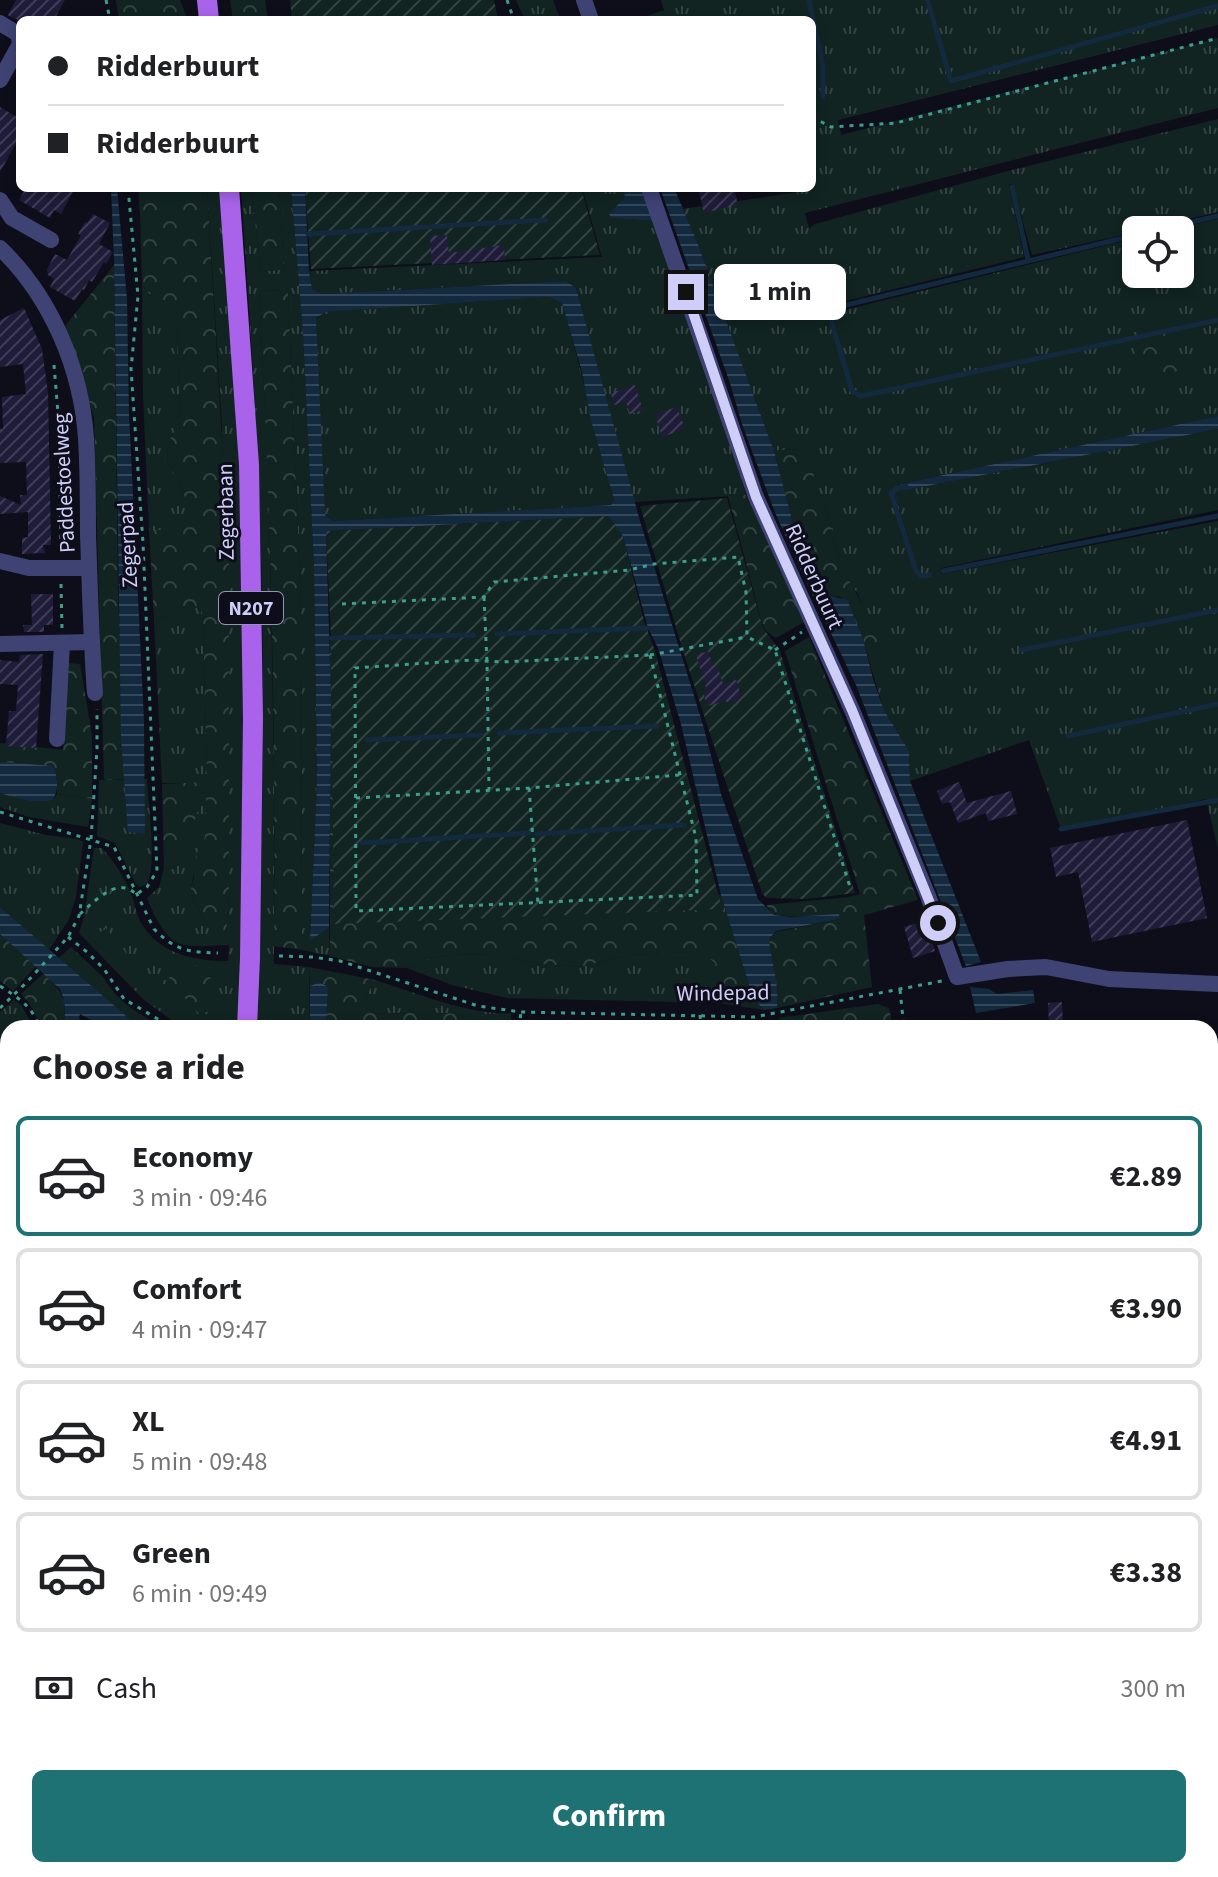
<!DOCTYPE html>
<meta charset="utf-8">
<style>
body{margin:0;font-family:"Source Sans 3",sans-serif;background:#f6f6f6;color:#202124;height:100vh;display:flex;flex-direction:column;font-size:30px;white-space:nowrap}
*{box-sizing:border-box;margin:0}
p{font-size:26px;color:#757577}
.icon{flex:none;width:44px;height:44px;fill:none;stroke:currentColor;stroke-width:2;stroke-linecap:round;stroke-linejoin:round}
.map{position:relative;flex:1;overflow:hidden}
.details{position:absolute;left:0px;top:1020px;width:1218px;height:858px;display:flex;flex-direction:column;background:#fff;border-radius:24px 24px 0 0;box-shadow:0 4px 12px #0003}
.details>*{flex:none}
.guide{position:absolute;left:16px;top:16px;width:800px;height:176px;border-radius:12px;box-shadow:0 4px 12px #0003;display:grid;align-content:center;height:176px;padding:0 32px;background:#fff}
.buttons{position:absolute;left:1122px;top:216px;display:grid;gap:16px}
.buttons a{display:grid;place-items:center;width:72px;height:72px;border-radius:12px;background:#fff;box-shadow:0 4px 12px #0003;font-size:40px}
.end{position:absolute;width:36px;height:36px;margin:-18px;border:10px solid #cecef9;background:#111;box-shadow:0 0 0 4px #111}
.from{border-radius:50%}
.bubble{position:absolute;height:56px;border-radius:12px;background:#fff;box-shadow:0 4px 12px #0003;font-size:26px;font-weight:700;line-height:56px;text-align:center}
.guide b{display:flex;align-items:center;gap:28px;height:76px;font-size:30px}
.guide b+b{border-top:2px solid #e0e0e0}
.guide i{width:20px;height:20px;background:#202124}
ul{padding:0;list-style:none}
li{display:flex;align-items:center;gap:24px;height:120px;margin:0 16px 12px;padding:0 16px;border:4px solid #e0e0e0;border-radius:12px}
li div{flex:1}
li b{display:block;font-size:30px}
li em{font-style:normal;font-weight:700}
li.selected{border-color:#1e7273}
li>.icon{width:72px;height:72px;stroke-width:1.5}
h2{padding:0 32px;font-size:36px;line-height:96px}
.pay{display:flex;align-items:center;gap:20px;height:88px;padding:0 32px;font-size:30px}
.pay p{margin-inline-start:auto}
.action{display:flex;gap:16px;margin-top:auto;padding:16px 32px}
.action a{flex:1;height:92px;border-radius:12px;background:#1e7273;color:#fff;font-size:32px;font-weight:700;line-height:92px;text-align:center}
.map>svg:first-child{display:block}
.grass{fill:url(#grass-tufts)}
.forest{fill:url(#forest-crowns)}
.garden{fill:url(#garden-furrows)}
.water{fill:url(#water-rules);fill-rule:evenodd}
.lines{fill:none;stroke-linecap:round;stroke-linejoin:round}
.stream{stroke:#13293e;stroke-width:5}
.building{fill:url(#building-hatch)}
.path{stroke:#3c9f8d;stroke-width:3;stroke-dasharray:4 6;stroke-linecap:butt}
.street{stroke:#3e4374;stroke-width:16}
.primary{stroke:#a863ea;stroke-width:20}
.route{stroke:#cecef9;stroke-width:10}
.labels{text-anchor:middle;stroke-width:6;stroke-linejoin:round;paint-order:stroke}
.shield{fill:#0e0e1b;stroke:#9494b6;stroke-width:2}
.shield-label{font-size:20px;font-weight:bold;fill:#cecef9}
.street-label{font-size:22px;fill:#cecef9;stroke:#0e0e1b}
</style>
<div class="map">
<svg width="1218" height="1877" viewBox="0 0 1218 1877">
<defs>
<pattern id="grass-tufts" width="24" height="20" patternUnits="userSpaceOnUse" patternTransform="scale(2)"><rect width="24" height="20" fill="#112421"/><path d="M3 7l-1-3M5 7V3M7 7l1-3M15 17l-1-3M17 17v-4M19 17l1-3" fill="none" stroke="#324342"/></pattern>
<pattern id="forest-crowns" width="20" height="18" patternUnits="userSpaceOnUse" patternTransform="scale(2)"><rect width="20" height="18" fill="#112421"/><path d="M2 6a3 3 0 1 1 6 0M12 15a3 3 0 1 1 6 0" fill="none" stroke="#324342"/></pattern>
<pattern id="garden-furrows" width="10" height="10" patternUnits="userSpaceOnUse" patternTransform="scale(2)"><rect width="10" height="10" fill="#112421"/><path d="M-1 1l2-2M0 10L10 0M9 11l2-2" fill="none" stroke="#324342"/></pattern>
<pattern id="water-rules" width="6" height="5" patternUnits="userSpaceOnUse" patternTransform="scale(2)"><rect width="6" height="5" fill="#13293e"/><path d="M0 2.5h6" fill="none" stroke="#34475b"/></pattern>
<pattern id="building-hatch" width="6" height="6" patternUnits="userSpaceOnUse" patternTransform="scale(2)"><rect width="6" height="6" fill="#1f1c39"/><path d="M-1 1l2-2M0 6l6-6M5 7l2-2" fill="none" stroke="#3e3c56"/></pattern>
</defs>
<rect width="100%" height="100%" fill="#0e0e1b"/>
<g class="grass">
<polygon points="516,0 553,0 558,14 563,20 525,20"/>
<polygon points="661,0 1218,0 1218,25 838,120 841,135 1218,38 1218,108 805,213 809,229 815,224 1008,171 1218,119 1218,212 1143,230 1136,230 1136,232 1032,255 1013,185 1011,184 1009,185 1024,257 829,305 832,313 845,310 1136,238 1136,274 1180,274 1180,230 1169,230 1218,219 1218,416 901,484 902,491 1218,429 1218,510 941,568 940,570 941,574 1218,521 1218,849 1206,799 1061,829 1029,740 910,781 909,751 884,710 869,661 882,657 885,637 862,606 858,594 839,569 838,554 826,510 798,449 774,451 696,239 683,209 799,192 799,188 812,188 812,20 636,20 664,10"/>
<path d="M207,188h14l20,309 4,96 -4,346 -3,89h-55l-39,-28 -65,-67 5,-16 10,-69h8c13,15 23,30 30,48 3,8 4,17 8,25 18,33 54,40 88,40l1,-16c-15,0 -39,4 -53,-3 -14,-8 -23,-30 -29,-44l12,-11 5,-19 10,1 33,-86h-45l-8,-163 12,-4 15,-8 10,-3 8,1 4,8 4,168 -1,46 -2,13 -7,12 -6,36 2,11 17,29 16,5 3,-38 -1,-60 -6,-412z"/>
<path d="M241,188h10l10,84 23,-3 -5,-81h12l12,145 11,234 3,214 -7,158 19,-11 1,28 -28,-6 -1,-340 -13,-319 -29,-1 9,177 3,133 3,175v189l35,3 1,61h-54c7,-177 10,-355 3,-532 -4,-103 -11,-205 -18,-308z"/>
<polygon points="582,188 623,188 625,197 609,215 611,218 654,221 702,353 746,495 634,502 576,288 566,281 322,294 312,289 309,271 602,257"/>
<path d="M142,286c17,14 29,17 35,40l3,97 -9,14 -4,15 1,12 13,21 4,13v28l-3,4h-33l-6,-136z"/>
<path d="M549,297l13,6c19,65 34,132 52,198l-3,4 -278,16 -9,-7 -8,-195 10,-7z"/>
<path d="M147,779c1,22 9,81 2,99 -2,7 -2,6 -9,9l-4,-3 -21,-41 -18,-7 2,-56z"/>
<path d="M0,793c16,5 36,12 53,7l4,-6 35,5 -4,28 -59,-10 -29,-10z"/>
<polygon points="0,823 46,835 77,839 83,842 76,897 69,919 49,950 0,907"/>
<polygon points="71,947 103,977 114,993 128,1006 162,1028 140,1028 58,959"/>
<path d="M691,952c6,2 14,3 19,6 12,9 9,32 8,45l-211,-5 -55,-13 -45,-17 25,-10 17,-3 44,-1 48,10 38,3 51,-12z"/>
<path d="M375,980c39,12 96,36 136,33l1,15h-45c-3,-18 -16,-14 -30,-15 -6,0 -12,-2 -19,-2 -27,2 -70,13 -43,-31z"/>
<polygon points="14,1000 21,1005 34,1028 8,1028 8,1083 0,1087 0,1012"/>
<polygon points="1218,1134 1218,1503 1210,1502 1210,1135"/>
<polygon points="8,1318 8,1870 107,1870 106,1877 0,1877 0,1333"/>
<polygon points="1218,1592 1218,1805 1210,1801 1210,1593"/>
<polygon points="1210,1816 1218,1820 1218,1877 1027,1877 1010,1870 1210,1870"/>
<polygon points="218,1870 536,1870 533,1877 217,1877"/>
<polygon points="566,1870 922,1870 919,1877 562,1877"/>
</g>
<g class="forest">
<polygon points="116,0 180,0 188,20 119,20"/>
<polygon points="230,0 265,0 268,20 233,20"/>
<path d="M138,188h69l22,370v338l-3,39 -16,-6 -17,-29 -2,-11 3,-13 -1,-8 4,-15 7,-12 2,-13v-42l-24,73 -8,10 -10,-1 -2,-84 45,-2 -4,-167 -4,-8 -8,-2 -10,3 -15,8 -12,4 -5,-90h33l3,-4v-28l-4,-13 -13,-21 -1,-13 4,-14 9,-14 -3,-97c-6,-23 -18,-26 -35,-40l-2,-73z"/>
<polygon points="251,188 279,188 284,269 261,272"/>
<polygon points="114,265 118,591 125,779 104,780 94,417 65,326"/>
<path d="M259,290l29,1 13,319 1,340 -28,-4c2,-218 -3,-437 -15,-656z"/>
<polygon points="1166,325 1179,365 1177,371 1144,381 1130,333"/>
<polygon points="798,449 804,451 812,468 817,489 826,510 838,554 839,569 853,586 862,606 885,637 886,644 882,657 869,661 863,639 841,597 824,594 795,531 774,451"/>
<polygon points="746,495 804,622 776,638 766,631 763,626 728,496"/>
<polygon points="481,636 539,908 721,895 753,998 764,1010 718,1003 719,986 715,963 709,958 691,952 630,955 579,967 541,964 493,954 448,955 432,958 407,968 372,967 330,956 330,639"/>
<path d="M809,637l109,263 -54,15 8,72 -95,21c3,-22 -6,-46 -8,-69l7,-7 64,-13 -66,-4 -8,-10 83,-8 11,-3 -75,-243z"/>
<polygon points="68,663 80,664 92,736 92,799 57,794 57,779 53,766 0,763 0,743 63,750"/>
<polygon points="105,927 126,953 151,978 171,981 163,965 171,958 183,966 210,965 211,1010 200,1015 181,994 168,998 148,988 97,936"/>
<polygon points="0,934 36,966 13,991 0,981"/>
<path d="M309,967l66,13c-27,44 17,33 44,31 6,0 12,2 19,2 13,1 26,-3 29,15h-141l2,-41 -8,-5 -10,4z"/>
<path d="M44,973c19,20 24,27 19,55h-21l-12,-24 -9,-10z"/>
<polygon points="878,1004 889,1008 893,1028 783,1028 779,1018"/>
<polygon points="766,1020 761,1025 730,1025 728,1028 535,1028 543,1022"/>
<polygon points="8,1126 8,1239 0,1254 0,1132"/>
</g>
<g class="garden">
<polygon points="290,0 494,0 498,20 292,20"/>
<polygon points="305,188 581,188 600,255 311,269"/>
<polygon points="727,498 763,628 780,651 855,893 806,899 766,898 762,893 683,651 640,506"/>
<polygon points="608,516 623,536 644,621 655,651 722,909 334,924 331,638 326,531"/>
</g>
<g class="water">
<polygon points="111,188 117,188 127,299 129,413 144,721 145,834 128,832 121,738 114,260"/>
<path d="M291,188h14l4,83 3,18 10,5 244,-13 10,7 64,233 63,204 18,69 37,105 16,16 18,2 47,-3 1,5 -64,12 -7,8c2,23 11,46 8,69l-13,2 -11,-12 -32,-103 -40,-171 -23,-76 -10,-20 -25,-92 -15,-20 -282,15 5,164 -2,233 -19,12 7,-159 -3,-214 -11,-234zM549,297l13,6 20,69 9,48 23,80 -3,5 -278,16 -8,-6 -9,-197 10,-6z"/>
<polygon points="623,188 642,188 654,221 611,218 609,214 625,197"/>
<polygon points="660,188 674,188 696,239 774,451 795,531 820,587 824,594 847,600 863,639 873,679 884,710 909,751 910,781 981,962 966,966 856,685 799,567 774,510 742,424 730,383"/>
<polygon points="1218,416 1218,429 902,491 901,484"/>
<path d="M3,762l50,4c5,12 6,23 0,34 -17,5 -37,-2 -53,-7v-30z"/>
<path d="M0,907l140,121h-43l-6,-8 -11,-6 -1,4 3,10h-19c3,-15 3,-25 -3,-39l-60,-55z"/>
<polygon points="320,982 328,987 326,1028 310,1028 310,986"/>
<polygon points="970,987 989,989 997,994 1033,990 1035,1003 976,1013"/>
<polygon points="8,1408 8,1557 0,1574 0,1495 6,1466 0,1436 3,1410"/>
</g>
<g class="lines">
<g class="stream">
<polyline points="809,0 823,66 823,97"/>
<polyline points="928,2 951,81 1218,6"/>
<polyline points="461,20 477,19"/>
<polyline points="1012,187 1028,260"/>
<polyline points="1157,230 1218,216"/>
<polyline points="308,234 546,220"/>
<polyline points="1136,235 834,308 829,313 852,391 861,396 1218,320"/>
<polyline points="906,486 896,489 891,493 916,571 921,576 930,575"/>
<polyline points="943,571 1218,516"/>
<polyline points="497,634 648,628"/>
<polyline points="331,638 474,635"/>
<polyline points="1021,650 1218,610"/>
<polyline points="499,733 657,726"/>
<polyline points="1068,736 1218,704"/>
<polyline points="367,740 481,735"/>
<polyline points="1061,829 1218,800"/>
<polyline points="537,834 684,825"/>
<polyline points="362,843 529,833"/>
<polyline points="0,1216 8,1201"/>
<polyline points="214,1877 215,1870"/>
<polyline points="318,1877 321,1870"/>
<polyline points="391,1877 395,1870"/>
<polyline points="469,1877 472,1870"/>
</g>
</g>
<g class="building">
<polygon points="16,0 65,0 54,20 18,20 9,16 8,15"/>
<polygon points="0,107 20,119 20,136 0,172"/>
<polygon points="26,188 75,188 61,214 54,210 50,218 19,200"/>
<polygon points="698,188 734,188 738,205 704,213"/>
<polygon points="93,214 110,223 99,244 113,252 106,264 104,262 92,282 89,280 84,290 82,289 75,301 50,287 54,279 48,275 47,269 55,254 67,260 81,235 78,234 85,222 87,223"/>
<polygon points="447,235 449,253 504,245 505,260 432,265 430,236"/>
<polygon points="756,280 763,309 737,314 730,286"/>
<polygon points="24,308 42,349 48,393 51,545 43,545 45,553 22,554 22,538 28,537 28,512 0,514 0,496 21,505 20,495 27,495 26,462 0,463 0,428 3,429 2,397 26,394 23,364 0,367 0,320"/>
<polygon points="635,385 643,410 630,414 626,402 614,405 611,393"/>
<polygon points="677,407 685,429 662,437 655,414"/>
<polygon points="31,594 53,594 53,625 44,625 44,632 24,632 23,625 32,625"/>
<polygon points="708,651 714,669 718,668 723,684 736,680 742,699 727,703 726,701 707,706 703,691 707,690 696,655"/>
<polygon points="43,654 36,748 6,746 9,711 16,711 18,685 0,684 0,660 19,662 20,655"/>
<polygon points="959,782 967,803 1011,791 1017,814 988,821 986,813 958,823 950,802 942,804 937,791"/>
<polygon points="1187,820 1207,918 1092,942 1078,872 1056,877 1050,848"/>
<polygon points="918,923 921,932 928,929 935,951 913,958 904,927"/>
<polygon points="1062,1002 1063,1028 1049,1028 1048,1003"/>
</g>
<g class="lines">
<g class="path">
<polyline points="106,0 110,20"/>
<polyline points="507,0 514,20"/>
<polyline points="812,117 831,127 896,123 1218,38"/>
<polyline points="128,188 138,296 131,369 143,543 157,871 147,887 137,894"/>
<polyline points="54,365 59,425 61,553"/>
<polyline points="61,584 62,629"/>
<polyline points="484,597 487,662 489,789"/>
<polyline points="342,604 484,597 494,582 629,570 654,564 738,557 746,592 747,637 775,650 851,890"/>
<polyline points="775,650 802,632"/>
<polygon points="650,655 696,838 697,895 356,911 355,668 471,660 501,662"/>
<polyline points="650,655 747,637"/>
<polyline points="529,788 538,904"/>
<polyline points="356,798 529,788 679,775"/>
<path d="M0,812l114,35 40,82c22,22 34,23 64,24"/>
<path d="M80,914c10,-9 31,-30 45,-26 5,1 8,4 12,6"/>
<polyline points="68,937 87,952 104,969 124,999 173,1028"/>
<polyline points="279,956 313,957 340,961 478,1006 521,1012 754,1017 942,981"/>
<path d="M0,986c18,12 33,20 39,42"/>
<polyline points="900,990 904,1028"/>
<polyline points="0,1008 26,983 68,937 79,916 91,839 97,749 97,709"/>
<polyline points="700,1015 701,1028"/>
<polyline points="519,1028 521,1012"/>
<polyline points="0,1095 8,1088"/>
<polyline points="0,1103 8,1117"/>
<polyline points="0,1171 8,1158"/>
<polyline points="0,1429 8,1425"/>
<polyline points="774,1870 774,1877"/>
<polyline points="94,1877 95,1870"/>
<polyline points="189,1877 191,1870"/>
</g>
<g class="street">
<polyline points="584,0 591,20"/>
<polyline points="0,23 18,34 20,42"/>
<polyline points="0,80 20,44"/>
<polyline points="649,188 756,497 852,710 928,896 957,977 1008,969 1046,967 1109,979 1218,984"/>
<polyline points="0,200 12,218 51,240"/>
<path d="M0,248c51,49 81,120 86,190 2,32 2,65 2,97 2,53 3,105 7,158"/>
<polyline points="0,561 29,568 89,568"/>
<polyline points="0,644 91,642"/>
<polyline points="57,739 62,643"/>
</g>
<g class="primary">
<polyline points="207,0 209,20"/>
<polyline points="229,188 249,465 253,718 250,958 247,1028"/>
<polyline points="161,1877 162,1870"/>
</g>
</g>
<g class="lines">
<polyline class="route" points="686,292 756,497 852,710 938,923"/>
</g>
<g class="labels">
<rect class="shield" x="219" y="592" width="64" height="32" rx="6"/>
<g class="shield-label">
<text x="251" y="615">N207</text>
</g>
<g class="street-label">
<text transform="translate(63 483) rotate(-93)" y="8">Paddestoelweg</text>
<text transform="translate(225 512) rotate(-91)" y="8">Zegerbaan</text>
<text transform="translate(127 545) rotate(-93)" y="8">Zegerpad</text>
<text transform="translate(815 576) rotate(66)" y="8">Ridderbuurt</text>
<text transform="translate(723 992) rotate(-1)" y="8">Windepad</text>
</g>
</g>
</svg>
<div class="buttons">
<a><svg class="icon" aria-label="locate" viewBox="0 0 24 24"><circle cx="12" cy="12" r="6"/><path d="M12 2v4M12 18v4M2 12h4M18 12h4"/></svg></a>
</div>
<i class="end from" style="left:938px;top:923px"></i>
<i class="end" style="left:686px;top:292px"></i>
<div class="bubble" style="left:714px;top:264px;width:132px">1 min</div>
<div class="guide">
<b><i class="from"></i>Ridderbuurt</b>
<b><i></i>Ridderbuurt</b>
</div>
<section class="details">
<h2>Choose a ride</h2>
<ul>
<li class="selected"><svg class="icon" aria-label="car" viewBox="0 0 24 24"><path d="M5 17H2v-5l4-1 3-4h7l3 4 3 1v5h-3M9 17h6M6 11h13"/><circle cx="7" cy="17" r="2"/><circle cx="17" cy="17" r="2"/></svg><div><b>Economy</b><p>3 min · 09:46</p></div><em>€2.89</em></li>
<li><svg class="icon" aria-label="car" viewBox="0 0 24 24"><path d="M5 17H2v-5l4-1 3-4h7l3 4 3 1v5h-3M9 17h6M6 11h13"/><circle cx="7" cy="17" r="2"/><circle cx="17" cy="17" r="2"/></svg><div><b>Comfort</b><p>4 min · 09:47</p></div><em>€3.90</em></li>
<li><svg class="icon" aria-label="car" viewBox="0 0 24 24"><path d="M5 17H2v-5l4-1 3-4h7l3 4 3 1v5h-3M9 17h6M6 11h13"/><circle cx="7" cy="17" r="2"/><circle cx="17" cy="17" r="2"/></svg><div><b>XL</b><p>5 min · 09:48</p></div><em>€4.91</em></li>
<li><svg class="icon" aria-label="car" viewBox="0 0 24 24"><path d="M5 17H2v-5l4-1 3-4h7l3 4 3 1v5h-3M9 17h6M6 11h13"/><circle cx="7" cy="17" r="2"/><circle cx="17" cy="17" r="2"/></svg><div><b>Green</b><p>6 min · 09:49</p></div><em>€3.38</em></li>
</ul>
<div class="pay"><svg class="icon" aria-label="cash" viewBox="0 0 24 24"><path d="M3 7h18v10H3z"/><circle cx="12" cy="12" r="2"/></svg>Cash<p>300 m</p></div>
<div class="action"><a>Confirm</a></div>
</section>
</div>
